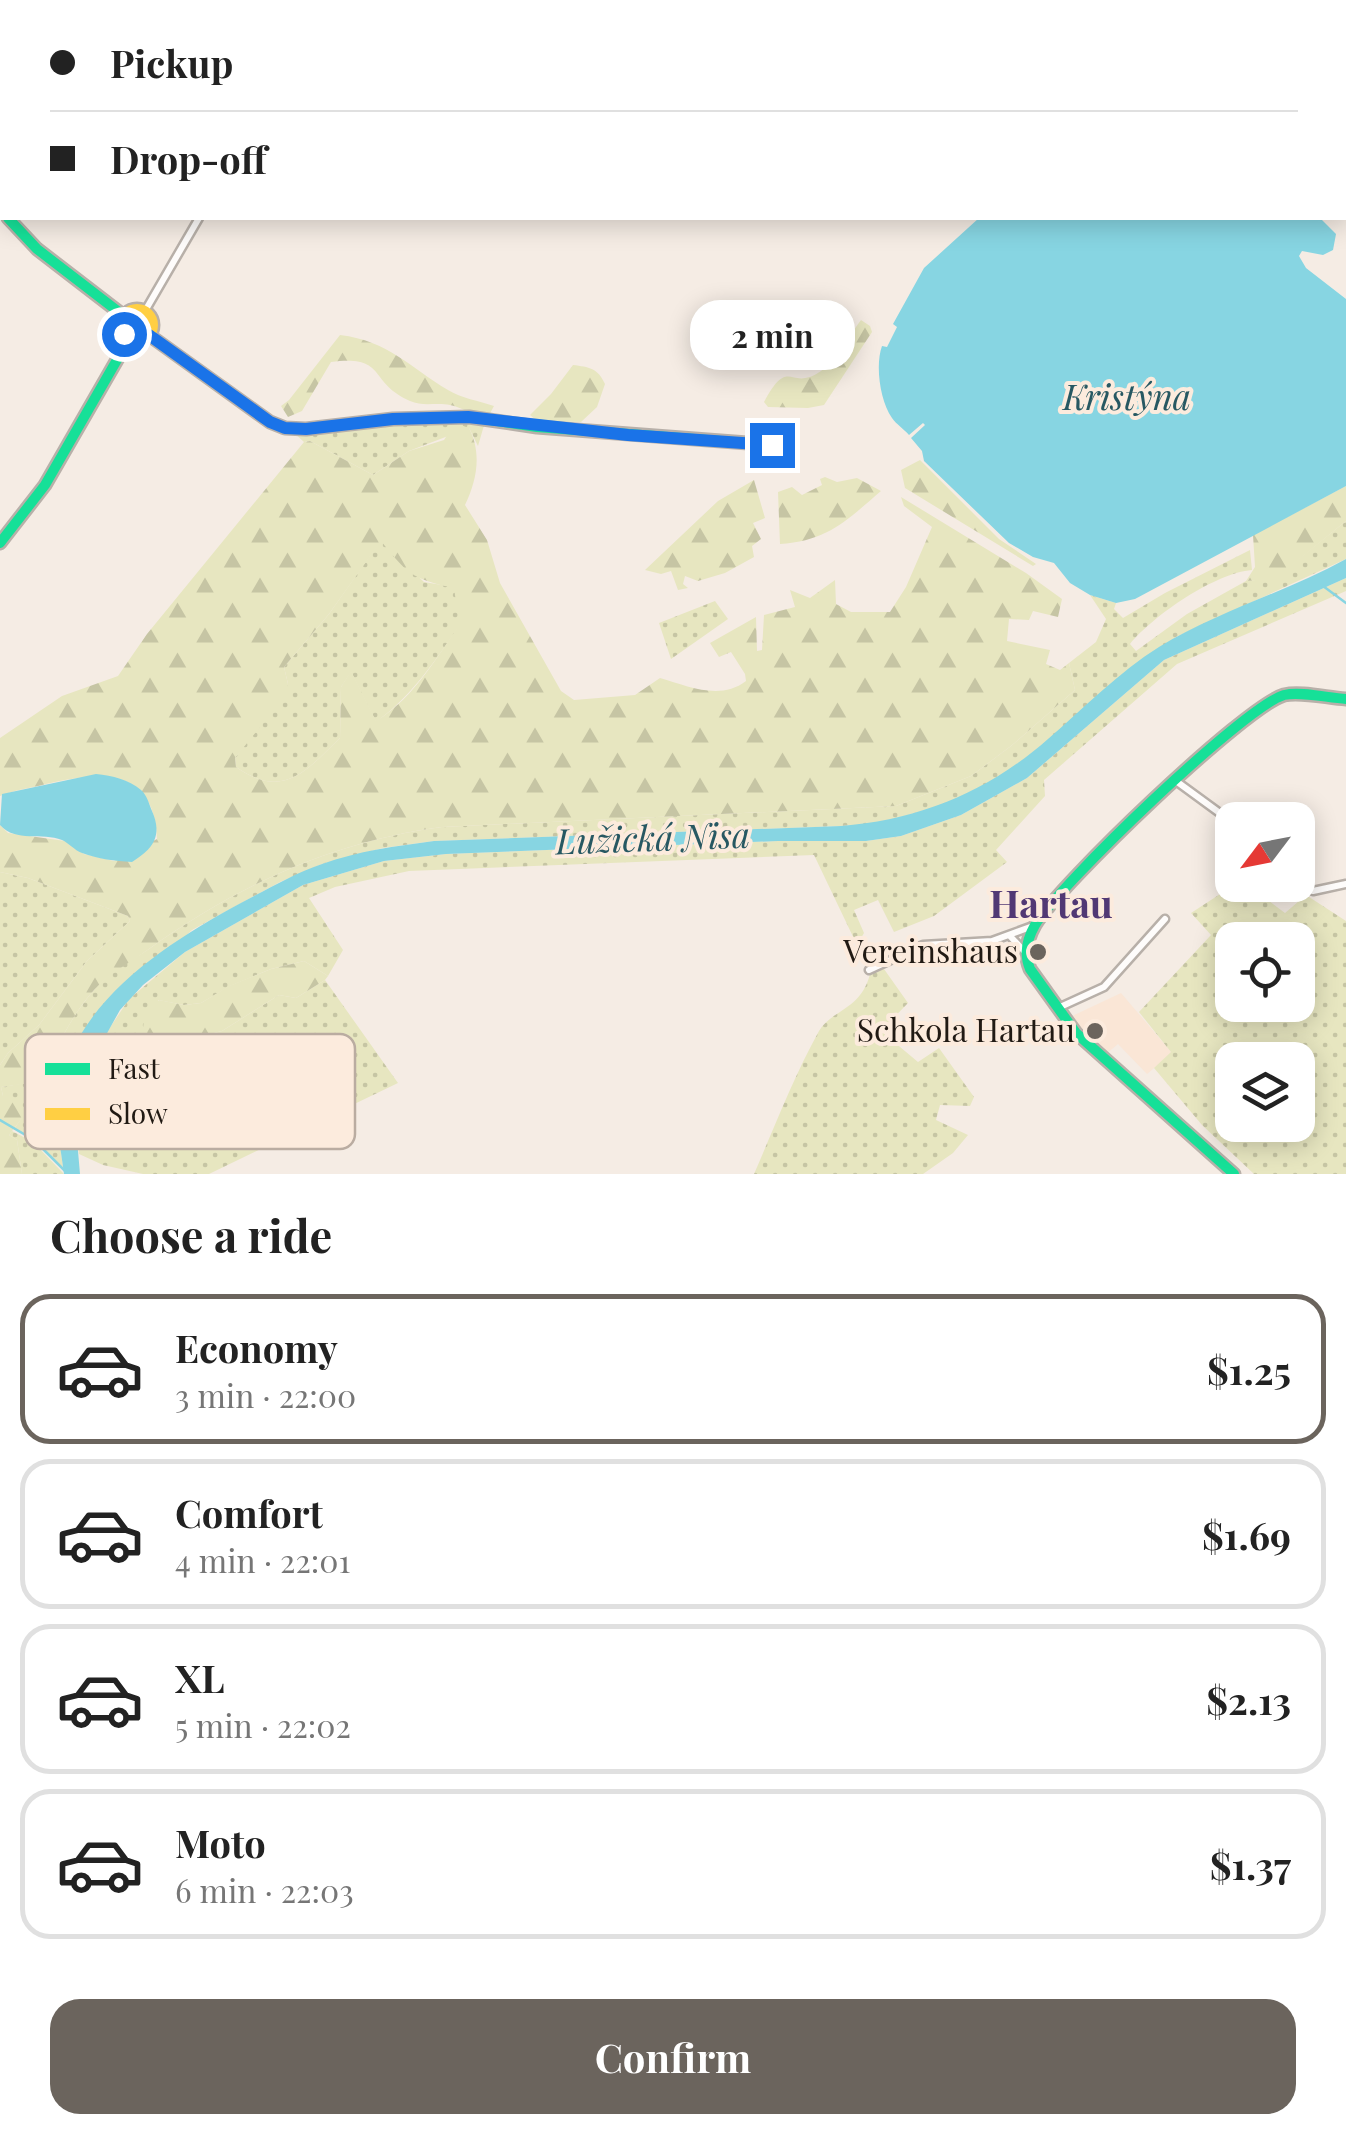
<!DOCTYPE html>
<meta charset="utf-8">
<style>
body{margin:0;font-family:"Playfair Display",serif;background:#f2f2f2;color:#222;height:100vh;display:flex;flex-direction:column;font-size:38px;white-space:nowrap}
*{box-sizing:border-box;margin:0}
p{font-size:32px;color:#767676}
.icon{flex:none;width:55px;height:55px;fill:none;stroke:currentColor;stroke-width:2;stroke-linecap:round;stroke-linejoin:round}
.map{position:relative;height:1174px;overflow:hidden}
.panel{display:flex;flex-direction:column;background:#fff;flex:1}
.panel>*{flex:none}
.banner{position:absolute;left:0px;top:0px;width:1348px;height:220px;box-shadow:0 5px 25px #0003;display:grid;align-content:center;height:220px;padding:0 50px;background:#fff}
.needle{width:65px;rotate:238deg}
.controls{position:absolute;left:1215px;top:802px;display:grid;gap:20px}
.controls a{display:grid;place-items:center;width:100px;height:100px;border-radius:20px;background:#fff;box-shadow:0 5px 25px #0003;font-size:50px}
.end{position:absolute;width:45px;height:45px;margin:-22px;border:12px solid #1a73e8;background:#fff;box-shadow:0 0 0 5px #fff}
.from{border-radius:50%}
.bubble{position:absolute;height:70px;border-radius:30px;background:#fff;box-shadow:0 5px 25px #0003;font-size:32px;font-weight:700;line-height:70px;text-align:center}
.banner b{display:flex;align-items:center;gap:35px;height:95px;font-size:38px}
.banner b+b{border-top:2px solid #e0e0e0}
.banner i{width:25px;height:25px;background:#222}
ul{padding:0;list-style:none}
li{display:flex;align-items:center;gap:30px;height:150px;margin:0 20px 15px;padding:0 30px;border:5px solid #e0e0e0;border-radius:30px}
li div{flex:1}
li b{display:block;font-size:38px}
li em{font-style:normal;font-weight:700}
li.current{border-color:#6b645d}
li>.icon{width:90px;height:90px;stroke-width:1.5}
h2{padding:0 50px;font-size:45px;line-height:120px}
.action{display:flex;gap:20px;margin-top:auto;padding:20px 50px}
.action a{flex:1;height:115px;border-radius:30px;background:#6b645d;color:#fff;font-size:40px;font-weight:700;line-height:115px;text-align:center}
.map>svg:first-child{display:block}
.built{fill:#fae6d6}
.green{fill:url(#green-dots);fill-rule:evenodd}
.forest{fill:url(#forest-firs);fill-rule:evenodd}
.water{fill:#87d5e2}
.lines{fill:none;stroke-linecap:round;stroke-linejoin:round}
.stream{stroke:#87d5e2;stroke-width:2.5}
.street-casing{stroke:#b8b0a9;stroke-width:11}
.fast-casing{stroke:#b8b0a9;stroke-width:15}
.slow-casing{stroke:#b8b0a9;stroke-width:15}
.street{stroke:#fefcfb;stroke-width:6}
.fast{stroke:#16e098;stroke-width:10}
.slow{stroke:#ffcf43;stroke-width:10}
.route{stroke:#1a73e8;stroke-width:12}
.poi-dot{fill:#6b645d;stroke:#fcebdd;stroke-width:4}
.labels{text-anchor:middle;stroke-width:8;stroke-linejoin:round;paint-order:stroke}
.poi-label{font-size:32px;fill:#211a14;stroke:#fcebdd;text-anchor:end}
.water-label{font-size:35px;font-style:italic;fill:#275862;stroke:#fcebdd}
.quarter-label{font-size:38px;font-weight:bold;fill:#513874;stroke:#fcebdd}
.key{fill:#fcebdd;stroke:#baaca1;stroke-width:2.5}
.key-label{font-size:28px;fill:#211a14}
</style>
<div class="map">
<svg width="1346" height="1174" viewBox="0 0 1346 1174">
<defs>
<pattern id="green-dots" width="8" height="8" patternUnits="userSpaceOnUse" patternTransform="scale(2.5)"><rect width="8" height="8" fill="#e7e6c0"/><path d="M2 2h.1M6 6h.1" fill="none" stroke="#c6c5a4" stroke-width="1.8" stroke-linecap="round"/></pattern>
<pattern id="forest-firs" width="22" height="20" patternUnits="userSpaceOnUse" patternTransform="scale(2.5)"><rect width="22" height="20" fill="#e7e6c0"/><path d="M5 1l3.5 6h-7zM16 11l3.5 6h-7z" fill="#c6c5a4"/></pattern>
</defs>
<rect width="100%" height="100%" fill="#f5ece4"/>
<polygon class="built" points="1121,993 1172,1053 1147,1074 1118,1044 1106,1054 1070,1017"/>
<g class="green">
<polygon points="393,421 485,422 478,446 469,428 409,451 373,475 310,441 304,442 292,431"/>
<path d="M1346,521v38l-170,78 -166,134 -52,29 -42,13 -43,11 -32,2 -407,15 -51,7 -61,16 -42,18 -88,48 -111,106 -16,35 -8,46 6,51 -30,-30 -19,-9 11,-16 -22,-17 -2,-9 38,-6c17,-31 31,-64 55,-91 14,-17 37,-29 55,-41 88,-63 185,-108 293,-122l454,-21 75,-30 40,-30 64,-56 -6,-27 27,-21 10,-23 -16,-24 26,8 -2,6 9,9 42,-25 85,-43 2,20c-37,3 -98,45 -122,74l6,7 51,-37 59,-33 29,-3z"/>
<path d="M381,540l43,42 30,5 13,28c-27,38 -52,79 -91,107l-25,-50 -10,15 -1,51c-35,34 -57,62 -104,29l-1,-9 53,-74 -4,-17 45,-53z"/>
<polygon points="1346,578 1346,591 1177,664 1044,780 1045,796 996,850 1007,862 934,916 894,932 878,900 854,910 864,933 857,945 814,855 409,871 335,887 309,898 343,950 328,976 304,961 271,969 230,986 201,1003 184,1005 158,1000 163,1046 222,1031 279,995 296,998 325,980 398,1083 209,1174 143,1174 103,1165 79,1154 75,1117 82,1078 105,1035 129,999 185,952 303,885 384,861 446,854 778,841 866,841 901,836 961,815 1027,778 1164,660"/>
<polygon points="715,601 728,619 671,659 659,623"/>
<polygon points="0,872 28,878 128,916 130,921 87,961 39,1025 8,1053 0,1065"/>
<path d="M1234,885h14l37,28 21,-18 40,26v253h-92l-52,-49 -48,-57 17,-16 -32,-40 72,-77 -20,-22zM1232,940h66v65h-66zM1232,1060h66v65h-66z"/>
<path d="M884,969l24,34 -27,28 37,31 21,-14 35,49 -4,9 -30,-1 -4,15 32,15 -15,18 -30,21h-169c21,-48 40,-98 65,-143 12,-21 42,-21 51,-57z"/>
<polygon points="12,1131 33,1142 64,1174 22,1174 17,1140 9,1135"/>
</g>
<g class="forest">
<path d="M861,320l9,6 2,6 -48,73 -16,3 -40,-1 -4,-5c26,-48 25,-9 57,-31 19,-13 27,-34 40,-51z"/>
<path d="M340,335c49,6 69,32 108,55 13,8 31,11 46,16l-6,11c-16,-1 -24,-9 -38,-12 -13,-3 -27,2 -40,-4 -43,-19 -22,-46 -79,-39l-29,49 -14,6 -7,-11 8,-6z"/>
<path d="M573,365c16,2 25,3 32,19l-8,23 -16,15 -44,-1 -7,-6 21,-21z"/>
<path d="M455,423l14,5c13,25 8,52 -4,77l22,35 13,43 61,108 13,9 61,-5 25,-17c28,8 60,23 86,3l-1,-7 -14,-22 -12,5 -9,-14 46,-26 1,34 5,-1 2,-35 31,-8 -5,-17 20,8 25,-18 1,24 15,8h39l16,-25 26,-60 -28,-21 -3,-9 125,76 36,26 -4,18 -25,-6 -4,9 -20,-1 -2,22 43,9 -4,14 14,6 9,-7 6,27 -64,56 -40,30 -75,30 -454,21c-108,14 -205,59 -293,122 -18,13 -41,25 -55,41 -24,27 -38,60 -55,92l-38,5 2,9h9l14,17 -17,22 8,5 5,34h-22v-109l8,-12 31,-28 48,-64 43,-40 -2,-5 -100,-38 -28,-6v-47l8,8 57,8 19,13 30,7 43,-22c-3,-72 -55,-68 -111,-55 -15,4 -32,6 -46,12v-58l62,-42 56,-20 29,-42 157,-192 6,-1 63,34 36,-24 35,-11zM381,541c26,32 30,38 73,47l2,14 10,13c-26,37 -51,83 -90,106l-25,-50 -10,16 -1,51c-35,34 -57,62 -104,29l-1,-9 50,-62 3,-12 -4,-17 45,-53z"/>
<polygon points="920,460 999,539 1036,564 1033,566 905,488 901,470"/>
<path d="M825,477l12,5 20,-4 24,13c-34,29 -53,50 -101,53l-2,-52 14,-5 10,8 20,-10 -2,-6z"/>
<polygon points="754,480 765,518 753,523 761,539 752,546 754,557 725,573 698,581 685,576 683,584 688,588 678,590 671,571 661,574 645,570 718,501"/>
<polygon points="1346,486 1346,521 1275,579 1246,581 1255,567 1253,535"/>
<polygon points="304,961 328,976 325,980 296,998 279,995 222,1031 163,1046 143,1029 145,1010 159,1000 184,1005 201,1003 229,986 271,969"/>
</g>
<g class="water">
<path d="M979,218h341l16,16 -3,16 -10,5 -21,-4 -3,5 7,12 40,31v187l-211,113 -19,4 -26,-8 -20,-12 -16,-20 -21,-6 -24,-14 -85,-82 -2,-10 -11,-13 14,-13 -2,-2 -14,12c-6,-7 -12,-10 -17,-17 -12,-17 -17,-53 -10,-72l5,1 10,-20 -4,-3 31,-56z"/>
<path d="M1346,559v19l-182,82 -137,118 -66,37 -60,21 -35,5h-88l-332,13 -62,7 -81,24 -118,67 -42,33 -23,25 -38,68 -7,39 5,57h-16c-3,-25 -9,-51 -6,-76 13,-94 106,-153 181,-194 27,-14 54,-30 83,-40 36,-13 74,-18 112,-23l407,-15c79,-6 148,-35 207,-87 36,-31 71,-67 111,-92 59,-36 127,-55 187,-88z"/>
<path d="M96,774c17,2 32,5 45,16 6,5 8,14 11,21 11,25 1,38 -20,51 -17,-1 -34,-3 -50,-9 -8,-3 -13,-10 -20,-13 -20,-8 -46,3 -62,-15l2,-31z"/>
</g>
<g class="lines">
<g class="stream">
<polyline points="1323,586 1346,603"/>
<polyline points="0,1120 34,1140 68,1174"/>
</g>
<g class="street-casing">
<g id="street">
<polyline points="319,2 321,0"/>
<polyline points="145,311 199,218"/>
<polyline points="1176,781 1232,822"/>
<polyline points="1298,883 1313,891 1346,884"/>
<polyline points="1010,936 1025,952"/>
<polyline points="869,970 923,945 992,941 1033,926"/>
<polyline points="1058,1008 1104,987 1165,919"/>
</g>
</g>
<g class="fast-casing">
<g id="fast">
<polyline points="0,207 2,210"/>
<polyline points="8,218 37,249 124,316"/>
<polyline points="149,335 270,422 285,428 306,429 393,419 469,417 537,427 773,445"/>
<polyline points="0,543 45,485 129,339"/>
<path d="M1234,1174l-158,-141 -46,-64c-6,-14 -3,-30 5,-44 24,-40 209,-218 249,-230 17,-4 44,3 62,4"/>
</g>
</g>
<g class="slow-casing">
<circle id="slow" cx="137" cy="325" r="16"/>
</g>
<use href="#street" class="street"/>
<use href="#fast" class="fast"/>
<use href="#slow" class="slow"/>
</g>
<g class="lines">
<polyline class="route" points="124,334 136,341 149,335 270,422 285,428 306,429 393,419 468,417 628,435 772,445"/>
</g>
<g class="poi-dot">
<circle cx="1038" cy="952" r="10"/>
<circle cx="1095" cy="1031" r="10"/>
</g>
<g class="labels">
<g class="poi-label">
<text x="1018" y="963">Vereinshaus</text>
<text x="1075" y="1042">Schkola Hartau</text>
</g>
<g class="water-label">
<text x="1127" y="410">Kristýna</text>
<text transform="translate(653 839) rotate(-2)" y="12">Lužická Nisa</text>
</g>
<g class="quarter-label">
<text x="1051" y="918">Hartau</text>
</g>
</g>
<rect x="25" y="1034" width="330" height="115" rx="15" class="key"/>
<rect x="45" y="1063" width="45" height="12" fill="#16e098"/>
<rect x="45" y="1108" width="45" height="12" fill="#ffcf43"/>
<g class="key-label">
<text x="108" y="1079">Fast</text>
<text x="108" y="1124">Slow</text>
</g>
</svg>
<div class="controls">
<a><svg class="needle" viewBox="-14 -14 28 28"><path d="M0-13l5 13h-10z" fill="#e53935"/><path d="M0 13l5-13h-10z" fill="#767676"/></svg></a>
<a><svg class="icon" aria-label="locate" viewBox="0 0 24 24"><circle cx="12" cy="12" r="6"/><path d="M12 2v4M12 18v4M2 12h4M18 12h4"/></svg></a>
<a><svg class="icon" aria-label="layers" viewBox="0 0 24 24"><path d="M12 4l9 5-9 5-9-5zM3 14l9 5 9-5"/></svg></a>
</div>
<i class="end from" style="left:124px;top:334px"></i>
<i class="end" style="left:772px;top:445px"></i>
<div class="bubble" style="left:690px;top:300px;width:165px">2 min</div>
<div class="banner">
<b><i class="from"></i>Pickup</b>
<b><i></i>Drop-off</b>
</div>
</div>
<section class="panel">
<h2>Choose a ride</h2>
<ul>
<li class="current"><svg class="icon" aria-label="car" viewBox="0 0 24 24"><path d="M5 17H2v-5l4-1 3-4h7l3 4 3 1v5h-3M9 17h6M6 11h13"/><circle cx="7" cy="17" r="2"/><circle cx="17" cy="17" r="2"/></svg><div><b>Economy</b><p>3 min · 22:00</p></div><em>$1.25</em></li>
<li><svg class="icon" aria-label="car" viewBox="0 0 24 24"><path d="M5 17H2v-5l4-1 3-4h7l3 4 3 1v5h-3M9 17h6M6 11h13"/><circle cx="7" cy="17" r="2"/><circle cx="17" cy="17" r="2"/></svg><div><b>Comfort</b><p>4 min · 22:01</p></div><em>$1.69</em></li>
<li><svg class="icon" aria-label="car" viewBox="0 0 24 24"><path d="M5 17H2v-5l4-1 3-4h7l3 4 3 1v5h-3M9 17h6M6 11h13"/><circle cx="7" cy="17" r="2"/><circle cx="17" cy="17" r="2"/></svg><div><b>XL</b><p>5 min · 22:02</p></div><em>$2.13</em></li>
<li><svg class="icon" aria-label="car" viewBox="0 0 24 24"><path d="M5 17H2v-5l4-1 3-4h7l3 4 3 1v5h-3M9 17h6M6 11h13"/><circle cx="7" cy="17" r="2"/><circle cx="17" cy="17" r="2"/></svg><div><b>Moto</b><p>6 min · 22:03</p></div><em>$1.37</em></li>
</ul>
<div class="action"><a>Confirm</a></div>
</section>
